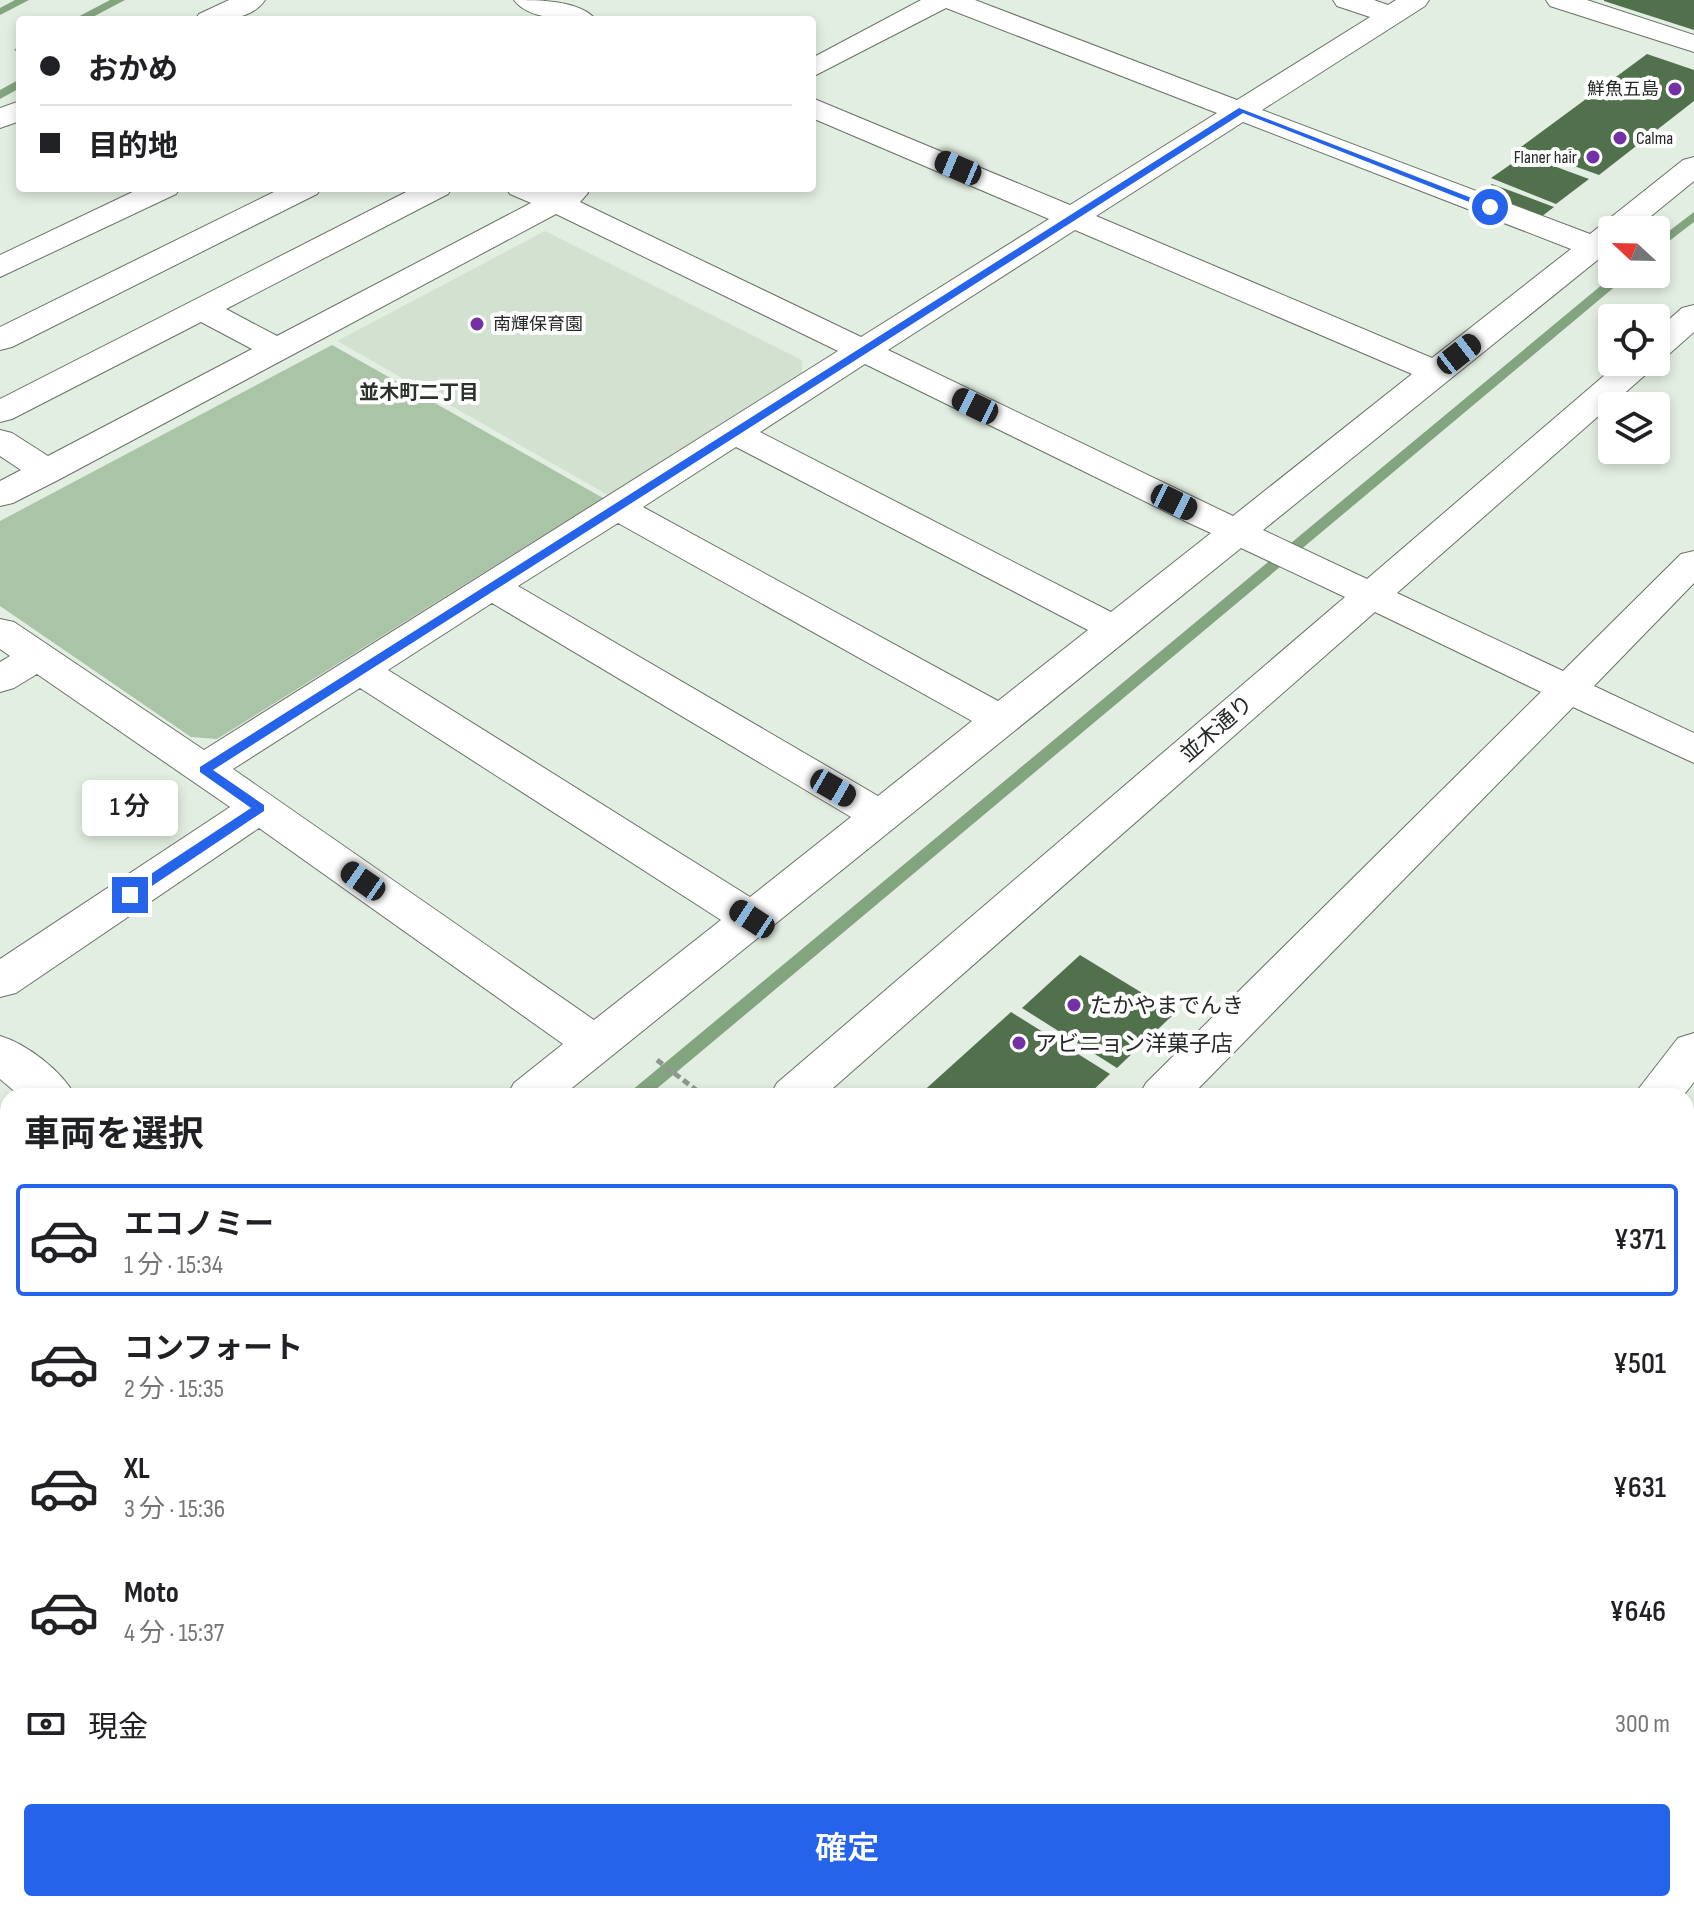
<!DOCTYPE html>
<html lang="ja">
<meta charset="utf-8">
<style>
body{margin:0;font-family:"Sofia Sans Condensed","Noto Sans JP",sans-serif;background:#f6f6f6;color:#202124;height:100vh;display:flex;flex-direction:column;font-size:30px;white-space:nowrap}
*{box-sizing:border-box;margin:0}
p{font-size:26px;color:#757577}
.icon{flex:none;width:44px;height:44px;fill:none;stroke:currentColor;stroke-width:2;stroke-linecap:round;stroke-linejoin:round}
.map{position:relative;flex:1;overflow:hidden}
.side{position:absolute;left:0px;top:1088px;width:1694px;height:824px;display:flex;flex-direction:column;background:#fff;border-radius:24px 24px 0 0;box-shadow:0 4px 12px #0003}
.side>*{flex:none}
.banner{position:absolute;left:16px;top:16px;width:800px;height:176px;border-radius:8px;box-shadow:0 4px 12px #0003;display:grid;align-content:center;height:176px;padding:0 24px;background:#fff}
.needle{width:52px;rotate:292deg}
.tools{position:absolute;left:1598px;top:216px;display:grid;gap:16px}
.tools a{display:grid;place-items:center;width:72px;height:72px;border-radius:8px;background:#fff;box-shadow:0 4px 12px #0003;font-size:40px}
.end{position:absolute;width:36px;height:36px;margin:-18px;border:10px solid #2563eb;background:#fff;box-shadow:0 0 0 4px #fff}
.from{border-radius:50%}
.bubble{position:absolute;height:56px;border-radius:8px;background:#fff;box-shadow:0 4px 12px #0003;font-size:26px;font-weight:600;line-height:56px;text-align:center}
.car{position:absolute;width:24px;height:48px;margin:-24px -12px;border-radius:10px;box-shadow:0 0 6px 2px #0007;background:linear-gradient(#222 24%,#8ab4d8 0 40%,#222 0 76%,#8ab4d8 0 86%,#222 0)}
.banner b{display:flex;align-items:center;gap:28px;height:76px;font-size:30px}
.banner b+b{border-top:2px solid #e0e0e0}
.banner i{width:20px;height:20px;background:#202124}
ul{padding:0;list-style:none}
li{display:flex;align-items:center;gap:24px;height:112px;margin:0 16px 12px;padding:0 8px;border:4px solid transparent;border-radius:8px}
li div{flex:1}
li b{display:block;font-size:30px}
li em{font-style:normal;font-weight:600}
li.active{border-color:#2563eb}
li>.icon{width:72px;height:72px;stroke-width:1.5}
h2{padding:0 24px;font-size:36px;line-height:96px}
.pay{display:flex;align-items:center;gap:20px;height:88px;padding:0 24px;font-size:30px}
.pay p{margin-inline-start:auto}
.button{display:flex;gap:16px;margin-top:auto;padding:16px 24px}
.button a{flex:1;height:92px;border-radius:8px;background:#2563eb;color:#fff;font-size:32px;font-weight:600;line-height:92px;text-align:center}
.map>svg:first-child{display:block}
.built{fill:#d3e2d0}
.green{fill:#aac4a7}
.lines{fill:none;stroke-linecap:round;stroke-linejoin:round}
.stream{fill:#82a47e;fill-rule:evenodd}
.building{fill:#51714d}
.minor-casing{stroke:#697267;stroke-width:2}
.path{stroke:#8f978e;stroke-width:5;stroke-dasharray:7 4;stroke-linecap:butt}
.minor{fill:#fff;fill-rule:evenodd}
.route{fill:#2563eb}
.poi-dot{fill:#7431a5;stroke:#fff;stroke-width:3}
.labels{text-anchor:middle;stroke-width:8;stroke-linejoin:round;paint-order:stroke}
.far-poi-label{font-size:18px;fill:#252925;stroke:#fff;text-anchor:end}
.far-neighbourhood-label{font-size:20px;font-weight:bold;fill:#2b332a;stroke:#fff}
.street-label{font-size:22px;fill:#252925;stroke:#fff}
.poi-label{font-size:22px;fill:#252925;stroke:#fff;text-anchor:start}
</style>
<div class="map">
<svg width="1694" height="1912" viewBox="0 0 1694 1912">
<rect width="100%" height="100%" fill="#e3eee2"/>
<polygon class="built" points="545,231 802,360 802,374 608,495 337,341"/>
<polygon class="green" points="332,345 603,498 217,739 191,737 0,606 0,521"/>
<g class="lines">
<g class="stream">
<polygon points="15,0 29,0 0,15 0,8"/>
<polygon points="110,0 125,0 87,20 72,20"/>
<polygon points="20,45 20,53 14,50"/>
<polygon points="20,79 20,88 0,99 0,90"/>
<polygon points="1694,212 1694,222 1656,251 1656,241"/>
<polygon points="1615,274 1630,274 648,1096 625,1096"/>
<polygon points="8,1614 8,1639 0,1642 0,1617"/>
</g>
</g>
<g class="building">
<polygon points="1604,0 1694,0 1694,30 1604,1"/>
<polygon points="1647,54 1694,70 1694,101 1599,175 1521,147"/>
<polygon points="1524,155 1589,179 1556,204 1491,178"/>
<polygon points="1492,184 1554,207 1537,220 1475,196"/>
<polygon points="1080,955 1175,1013 1117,1068 1022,1008"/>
<polygon points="1011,1012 1110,1074 1087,1096 918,1096"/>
</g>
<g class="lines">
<g class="minor-casing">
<g id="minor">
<path d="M229,0h36c-15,22 -47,20 -70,20l4,-6z"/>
<path d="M514,0c23,0 67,0 82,20 -23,0 -67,1 -82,-20z"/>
<path d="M921,0h54l262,100 133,-83 -33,-11 -4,-6h41l14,5 8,-5h33l-4,6 -163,104 328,124 93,-74 11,-3v24l-60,49h-22v18l-7,6 -342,276 104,49 253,-217 36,-1 -4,8 -255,224 166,78 118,-117 13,-3v32l-100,103 100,47v30l-121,-56 -382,389h-52l7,-13 395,-391 -166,-80 -551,484h-54l7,-13 568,-486 -104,-49 -679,548h-55l7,-13 49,-39 -304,-216 -243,165 -16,4v-38l230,-152 -193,-133 -23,14 -14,4v-30l10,-6 -10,-7v-30l14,3 190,128 634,-399 -282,-137 -496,265 -47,24 -13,3v-25l21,-11 -21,-14v-26l12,3 36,23 204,-107 -51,-27 -189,97 -12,3v-23l414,-211h38l-4,6 -222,115 51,27 254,-133 -21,-9 -4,-6 48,3 31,-3 3,5 -8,9 281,135 188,-118 -237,-101v-20l258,107 147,-92 -271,-105 -134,69v-19zM1243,122l328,127 -139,109 -336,-142zM1075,230l337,144 -179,142 -345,-166zM865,364l324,159 22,10 -100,79 -351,-180zM736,447l352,183 -90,71 -355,-194zM618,523l354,198 -94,75 -360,-210zM492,603l359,214 -101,80 -362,-227zM360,688l361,232 -127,100 -361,-251z"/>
<polygon points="1546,0 1587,0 1694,35 1694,52 1550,6"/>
<polygon points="20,101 20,121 0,128 0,108"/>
<polygon points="141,188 180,188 176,194 0,277 0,255"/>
<polygon points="282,188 321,188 317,194 12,347 0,350 0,327"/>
<polygon points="1694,305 1694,332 1668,355 1656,358 1656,331 1682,308"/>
<polygon points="1694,1033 1694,1082 1683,1096 1633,1096 1678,1038"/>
<path d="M0,1036c27,8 62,35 75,60h-55l-20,-17z"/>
<polygon points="8,1488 8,1539 0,1542 0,1491"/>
<polygon points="1686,1651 1694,1654 1694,1710 1686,1707"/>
<polygon points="8,1756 8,1818 0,1821 0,1760"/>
<polygon points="956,1904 1019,1904 1016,1912 953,1912"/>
<polygon points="1094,1904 1160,1904 1163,1912 1097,1912"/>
</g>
</g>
<polyline class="path" points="657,1060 704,1096"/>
<use href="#minor" class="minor"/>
</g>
<polygon class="route" points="1239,108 1495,207 1487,209 1243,113 213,770 264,805 264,811 134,898 125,898 125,891 251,808 200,772 200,767"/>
<g class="poi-dot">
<circle cx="1675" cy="89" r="8"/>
<circle cx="1620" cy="138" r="8"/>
<circle cx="1593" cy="157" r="8"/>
<circle cx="477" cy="324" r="8"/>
<circle cx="1074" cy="1005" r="8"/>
<circle cx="1019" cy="1043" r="8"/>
</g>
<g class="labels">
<g class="far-poi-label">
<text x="1659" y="95">鮮魚五島</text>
<text x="1636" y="144" text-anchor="start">Calma</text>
<text x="1577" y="163">Flaner hair</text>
<text x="493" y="330" text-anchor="start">南輝保育園</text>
</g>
<g class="far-neighbourhood-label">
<text x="419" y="399">並木町二丁目</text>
</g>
<g class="street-label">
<text transform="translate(1216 728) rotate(-41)" y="8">並木通り</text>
</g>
<g class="poi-label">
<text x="1090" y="1013">たかやまでんき</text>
<text x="1035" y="1051">アビニョン洋菓子店</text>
</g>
</g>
</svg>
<div class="tools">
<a><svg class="needle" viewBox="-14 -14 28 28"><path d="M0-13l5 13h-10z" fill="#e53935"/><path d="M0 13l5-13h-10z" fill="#757577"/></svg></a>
<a><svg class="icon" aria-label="locate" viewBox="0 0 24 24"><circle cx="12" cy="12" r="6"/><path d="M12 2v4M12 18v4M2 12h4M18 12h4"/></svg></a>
<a><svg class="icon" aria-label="layers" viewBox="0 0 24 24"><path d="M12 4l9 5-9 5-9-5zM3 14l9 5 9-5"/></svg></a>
</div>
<i class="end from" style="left:1490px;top:207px"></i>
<i class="end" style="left:130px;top:895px"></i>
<div class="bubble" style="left:82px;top:780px;width:96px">1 分</div>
<i class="car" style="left:958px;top:168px;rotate:293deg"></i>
<i class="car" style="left:1459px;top:354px;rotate:52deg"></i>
<i class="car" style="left:975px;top:406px;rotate:296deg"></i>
<i class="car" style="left:1174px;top:502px;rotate:116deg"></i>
<i class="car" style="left:833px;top:788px;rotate:120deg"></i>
<i class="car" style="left:363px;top:881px;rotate:305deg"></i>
<i class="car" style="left:752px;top:919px;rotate:303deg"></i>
<div class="banner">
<b><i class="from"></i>おかめ</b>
<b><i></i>目的地</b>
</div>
<section class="side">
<h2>車両を選択</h2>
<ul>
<li class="active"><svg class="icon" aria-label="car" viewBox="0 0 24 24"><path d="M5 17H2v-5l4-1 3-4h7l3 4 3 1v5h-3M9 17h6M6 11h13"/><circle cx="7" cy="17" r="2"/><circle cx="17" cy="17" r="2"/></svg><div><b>エコノミー</b><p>1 分 · 15:34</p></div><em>¥371</em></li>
<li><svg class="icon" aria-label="car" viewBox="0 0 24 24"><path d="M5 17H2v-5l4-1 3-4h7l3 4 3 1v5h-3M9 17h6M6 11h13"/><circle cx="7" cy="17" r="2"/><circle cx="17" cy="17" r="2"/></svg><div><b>コンフォート</b><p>2 分 · 15:35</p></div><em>¥501</em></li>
<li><svg class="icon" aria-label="car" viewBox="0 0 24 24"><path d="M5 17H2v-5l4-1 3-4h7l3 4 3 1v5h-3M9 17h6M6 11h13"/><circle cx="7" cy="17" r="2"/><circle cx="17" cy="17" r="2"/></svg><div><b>XL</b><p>3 分 · 15:36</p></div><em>¥631</em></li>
<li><svg class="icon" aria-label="car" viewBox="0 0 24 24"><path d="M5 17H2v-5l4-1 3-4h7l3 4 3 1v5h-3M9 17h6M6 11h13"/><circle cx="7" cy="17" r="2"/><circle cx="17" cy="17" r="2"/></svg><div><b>Moto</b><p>4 分 · 15:37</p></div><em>¥646</em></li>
</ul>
<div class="pay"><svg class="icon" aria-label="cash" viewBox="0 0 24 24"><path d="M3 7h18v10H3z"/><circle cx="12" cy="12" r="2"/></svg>現金<p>300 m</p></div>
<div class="button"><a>確定</a></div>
</section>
</div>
